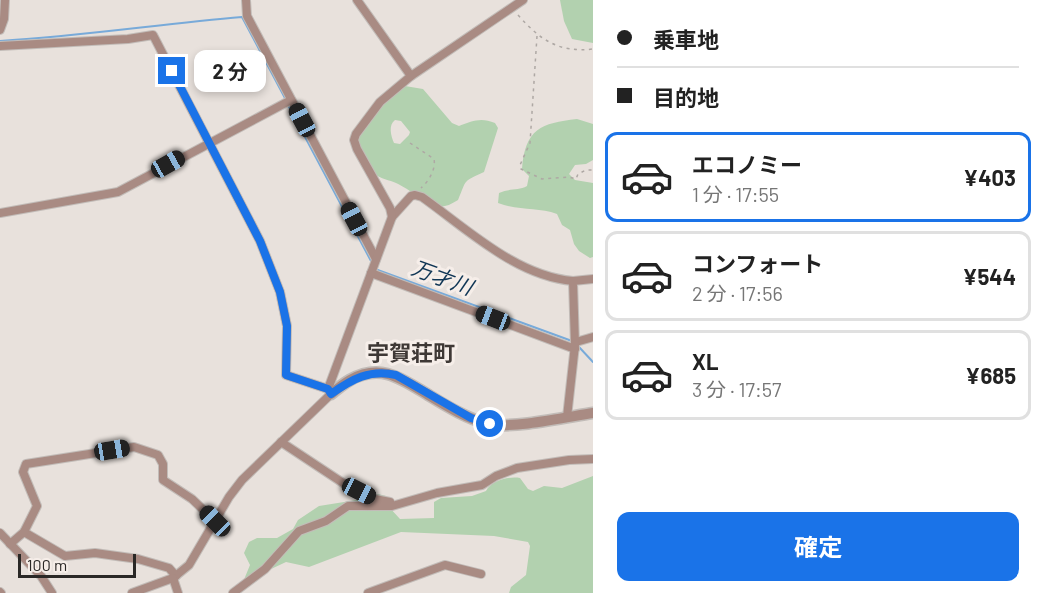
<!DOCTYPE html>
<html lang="ja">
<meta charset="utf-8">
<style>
body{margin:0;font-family:Barlow,"Noto Sans JP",sans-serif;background:#f2f2f2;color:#222;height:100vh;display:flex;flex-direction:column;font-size:22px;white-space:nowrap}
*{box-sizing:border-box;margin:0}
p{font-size:20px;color:#767676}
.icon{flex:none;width:33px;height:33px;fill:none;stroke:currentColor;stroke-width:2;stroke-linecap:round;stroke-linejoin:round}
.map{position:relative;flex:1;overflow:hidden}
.panel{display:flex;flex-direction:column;background:#fff;width:450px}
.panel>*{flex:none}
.banner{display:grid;align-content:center;height:132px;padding:0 24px;background:#fff}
.scale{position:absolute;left:18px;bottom:15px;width:118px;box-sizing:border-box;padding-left:6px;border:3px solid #2a2826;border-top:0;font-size:16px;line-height:21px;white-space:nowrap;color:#2a2826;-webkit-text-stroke:4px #f6eee9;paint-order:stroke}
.end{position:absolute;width:27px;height:27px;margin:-14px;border:8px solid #1a73e8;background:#fff;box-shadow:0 0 0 3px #fff}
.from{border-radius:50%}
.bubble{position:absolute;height:42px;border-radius:12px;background:#fff;box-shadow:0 3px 9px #0003;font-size:20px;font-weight:700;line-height:42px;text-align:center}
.car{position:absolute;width:18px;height:36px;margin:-18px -9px;border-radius:8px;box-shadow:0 0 4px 2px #0007;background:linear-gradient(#222 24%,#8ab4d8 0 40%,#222 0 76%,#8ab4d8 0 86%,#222 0)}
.banner b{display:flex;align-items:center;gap:21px;height:57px;font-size:22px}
.banner b+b{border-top:2px solid #e0e0e0}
.banner i{width:15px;height:15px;background:#222}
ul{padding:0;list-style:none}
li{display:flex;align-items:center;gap:18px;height:90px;margin:0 12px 9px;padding:0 12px;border:3px solid #e0e0e0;border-radius:12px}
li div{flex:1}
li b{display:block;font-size:22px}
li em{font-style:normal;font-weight:700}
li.selected{border-color:#1a73e8}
li>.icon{width:54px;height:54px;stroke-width:1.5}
.primary-button{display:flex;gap:12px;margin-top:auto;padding:12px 24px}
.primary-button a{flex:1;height:69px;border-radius:12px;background:#1a73e8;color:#fff;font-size:24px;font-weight:700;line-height:69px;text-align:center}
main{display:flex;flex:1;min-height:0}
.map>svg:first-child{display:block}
.green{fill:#b2d1af;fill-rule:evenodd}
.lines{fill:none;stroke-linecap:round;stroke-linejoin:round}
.stream{stroke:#78aad9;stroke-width:2}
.minor-casing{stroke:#c2bcb8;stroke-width:10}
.tertiary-casing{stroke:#c2bcb8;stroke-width:13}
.path{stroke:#aea8a4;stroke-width:1.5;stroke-dasharray:3 4.5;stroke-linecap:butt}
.minor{stroke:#a98b83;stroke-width:8}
.tertiary{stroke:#a98b83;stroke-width:10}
.route{stroke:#1a73e8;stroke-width:8}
.labels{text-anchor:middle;stroke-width:6;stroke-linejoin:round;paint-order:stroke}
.water-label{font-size:21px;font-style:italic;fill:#103655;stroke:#f6eee9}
.quarter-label{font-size:22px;font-weight:bold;fill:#3e3835;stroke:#f6eee9}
</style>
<main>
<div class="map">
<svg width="593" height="593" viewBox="0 0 593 593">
<rect width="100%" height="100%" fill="#e8e1dc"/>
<g class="green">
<polygon points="560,0 593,0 593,43 572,39 564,21"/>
<path d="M405,86l18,3 29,34 7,3c13,-5 22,-9 36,-3l3,5 -14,44c-22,10 -17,7 -26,28 -5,3 -11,7 -17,6 -17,-2 -31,-17 -45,-23 -6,-3 -16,-4 -21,-9 -7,-7 -16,-23 -16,-33 -1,-19 33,-43 46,-55zM395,120l6,1 9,11 -1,3 -9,9 -6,-1c-3,-7 -6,-18 1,-23z"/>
<path d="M577,119l16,5v36l-7,4 -11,1 -6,9 6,6 18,3v74l-3,1 -11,-7 -5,-7 -4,-14 -8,-5 -5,-11c-19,-7 -38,-3 -59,-11l1,-10c10,-5 19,-2 28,-7l2,-10 -7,-7c3,-40 19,-46 55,-50z"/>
<path d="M593,476v117h-84l2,-6 15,-12 4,-29 -2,-4 -34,-6 -93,-4 -92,35 -23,-5 -43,20 7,-17 -6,-12 5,-11 8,-4h20l16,-9 5,-9 21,-14 50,-8 9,-4 8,2 3,11 11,12 34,-1v-16l7,-4 31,-2 14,-5c5,-10 22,-15 34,-13l8,11 5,2 11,-5 18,2z"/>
</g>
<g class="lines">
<g class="stream">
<path d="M0,41c81,-5 161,-17 242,-24l44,83"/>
<polyline points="288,105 371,261"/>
<polyline points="375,269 572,341"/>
<polyline points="579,347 593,362"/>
</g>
<g class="minor-casing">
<g id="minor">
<polyline points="246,0 247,16 376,259"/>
<polyline points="357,0 411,76"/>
<polyline points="0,30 4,19 5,0"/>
<polyline points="0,46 128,39 153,35 260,241 280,292 287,326 286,375 328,389 331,394 242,480 229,497 189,565 173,578 132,593"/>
<polyline points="0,213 118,192 291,100"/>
<path d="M392,217l19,-21 4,-1 7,2c45,32 94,79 151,84"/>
<polyline points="371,273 575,349"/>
<polyline points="576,342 593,337"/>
<polyline points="328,389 392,217 390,208 357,149 354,140 356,134 380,102 411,76 523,0"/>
<polyline points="567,417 575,345 573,281 593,279"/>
<polyline points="281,442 343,483 375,499 390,502"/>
<polyline points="24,532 65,556 95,553 138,559 169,568 176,576"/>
<polyline points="0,533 41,576 52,593"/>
<polyline points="10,544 24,532 37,506 23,472 26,464 134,447 158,455 163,464 163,480 192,499 215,521"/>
<polyline points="173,578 178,593"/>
<polyline points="0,592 1,593"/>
<polyline points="233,593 265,569 299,531 326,521 348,506 392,506 437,493 482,485 496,476 517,468 569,460 593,459"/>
<polyline points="368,593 445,565 481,574"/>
</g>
</g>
<g class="tertiary-casing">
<path id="tertiary" d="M331,394c6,-5 12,-10 19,-14 32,-18 53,0 80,16 18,11 38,23 58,28 24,5 79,-7 105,-11"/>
</g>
<g class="path">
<path d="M518,15c22,25 41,38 75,34"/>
<polyline points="537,36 530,143 520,165 521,169 542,179 569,177 576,179 578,174 586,170 593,170"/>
<path d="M410,143l24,16c2,10 -5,22 -13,29"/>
</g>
<use href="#minor" class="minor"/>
<use href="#tertiary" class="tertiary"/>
</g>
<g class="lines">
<path class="route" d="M172,71l88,170 20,51 7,34 -1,49 42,14 3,5c21,-15 39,-25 65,-19l75,43 19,6"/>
</g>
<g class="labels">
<g class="water-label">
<text transform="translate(442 278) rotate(20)" y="7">万才川</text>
</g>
<g class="quarter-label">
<text x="411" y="361">宇賀荘町</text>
</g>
</g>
</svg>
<div class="scale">100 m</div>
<i class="end from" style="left:490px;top:424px"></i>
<i class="end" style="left:172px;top:71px"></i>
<div class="bubble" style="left:194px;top:50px;width:72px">2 分</div>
<i class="car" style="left:302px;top:120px;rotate:332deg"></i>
<i class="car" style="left:168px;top:164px;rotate:61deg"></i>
<i class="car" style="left:354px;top:219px;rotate:332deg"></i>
<i class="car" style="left:493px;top:318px;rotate:291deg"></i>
<i class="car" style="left:112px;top:450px;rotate:81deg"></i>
<i class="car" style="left:359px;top:491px;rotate:117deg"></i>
<i class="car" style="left:215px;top:521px;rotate:315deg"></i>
</div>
<section class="panel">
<div class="banner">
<b><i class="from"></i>乗車地</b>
<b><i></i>目的地</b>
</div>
<ul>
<li class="selected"><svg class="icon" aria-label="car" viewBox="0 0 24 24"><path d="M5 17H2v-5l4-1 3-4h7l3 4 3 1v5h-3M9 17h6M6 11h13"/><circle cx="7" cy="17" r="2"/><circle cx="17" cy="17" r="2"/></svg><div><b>エコノミー</b><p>1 分 · 17:55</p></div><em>¥403</em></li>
<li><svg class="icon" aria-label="car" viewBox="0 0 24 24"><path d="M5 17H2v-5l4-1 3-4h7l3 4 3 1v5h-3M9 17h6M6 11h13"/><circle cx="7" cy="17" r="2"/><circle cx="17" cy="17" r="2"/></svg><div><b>コンフォート</b><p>2 分 · 17:56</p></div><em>¥544</em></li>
<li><svg class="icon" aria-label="car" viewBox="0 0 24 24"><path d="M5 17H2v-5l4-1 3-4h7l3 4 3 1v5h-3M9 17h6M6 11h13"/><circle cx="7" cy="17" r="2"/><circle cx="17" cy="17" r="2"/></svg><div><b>XL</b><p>3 分 · 17:57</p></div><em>¥685</em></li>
</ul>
<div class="primary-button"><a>確定</a></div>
</section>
</main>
